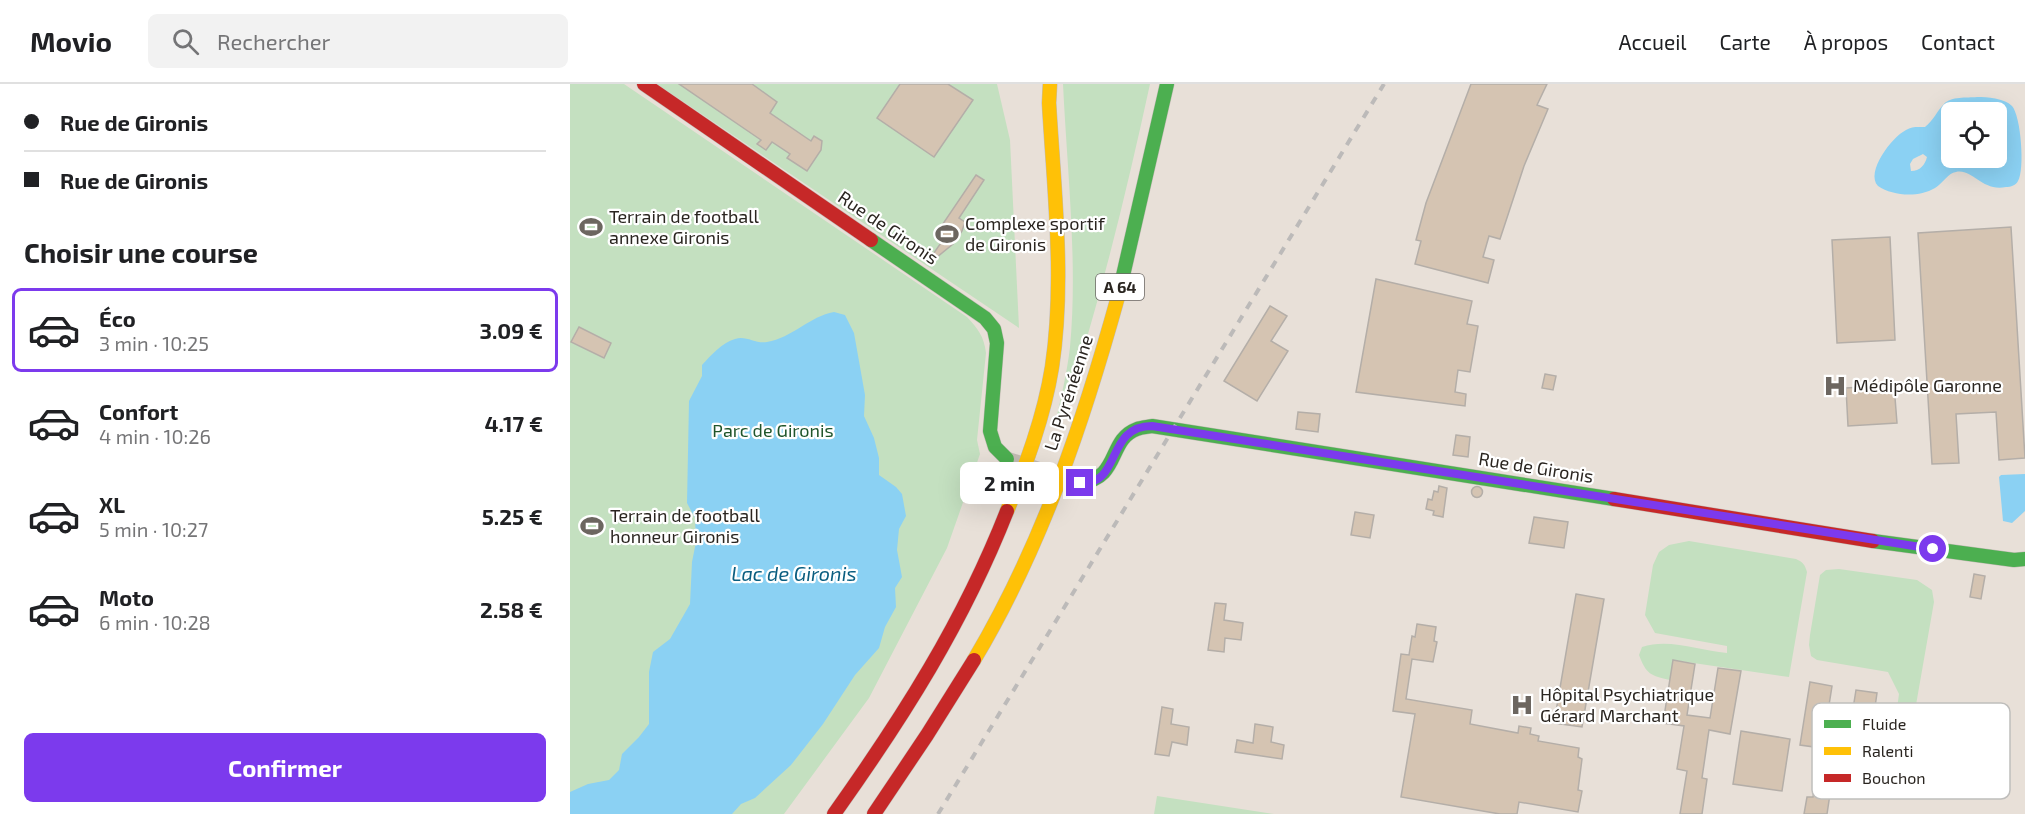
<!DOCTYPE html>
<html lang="fr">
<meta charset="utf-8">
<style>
body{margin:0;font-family:"Exo 2",sans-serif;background:#f2f2f2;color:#202124;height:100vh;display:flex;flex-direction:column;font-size:22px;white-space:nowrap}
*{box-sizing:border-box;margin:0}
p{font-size:20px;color:#757577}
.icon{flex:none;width:33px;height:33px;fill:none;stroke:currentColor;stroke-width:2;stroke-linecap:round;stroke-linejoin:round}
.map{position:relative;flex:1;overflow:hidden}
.side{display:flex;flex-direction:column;background:#fff;width:570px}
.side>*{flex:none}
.hud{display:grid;align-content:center;height:132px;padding:0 24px;background:#fff}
.tools{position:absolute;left:1371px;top:18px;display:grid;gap:12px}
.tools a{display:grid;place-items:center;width:66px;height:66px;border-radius:9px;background:#fff;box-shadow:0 6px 24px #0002;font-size:30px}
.end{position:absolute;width:27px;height:27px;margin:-14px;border:8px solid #7c3aed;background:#fff;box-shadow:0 0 0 3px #fff}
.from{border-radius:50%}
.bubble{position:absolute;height:42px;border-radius:9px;background:#fff;box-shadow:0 6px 24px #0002;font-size:20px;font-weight:700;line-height:42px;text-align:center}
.hud b{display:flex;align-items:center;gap:21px;height:57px;font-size:22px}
.hud b+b{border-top:2px solid #e0e0e0}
.hud i{width:15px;height:15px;background:#202124}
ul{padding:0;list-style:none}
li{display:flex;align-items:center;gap:18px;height:84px;margin:0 12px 9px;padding:0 12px;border:3px solid transparent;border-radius:9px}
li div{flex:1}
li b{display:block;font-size:22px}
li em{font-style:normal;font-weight:700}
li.active{border-color:#7c3aed}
li>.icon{width:54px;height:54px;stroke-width:1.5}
h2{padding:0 24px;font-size:27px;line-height:72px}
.action{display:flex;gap:12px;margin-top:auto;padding:12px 24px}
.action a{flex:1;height:69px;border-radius:9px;background:#7c3aed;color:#fff;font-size:24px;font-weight:700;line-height:69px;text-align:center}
header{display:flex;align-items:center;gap:36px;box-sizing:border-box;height:84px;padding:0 30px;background:#fff;border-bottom:2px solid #e0e0e0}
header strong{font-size:28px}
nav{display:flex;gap:33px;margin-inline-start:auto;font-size:21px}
.search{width:420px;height:54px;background:#f2f2f2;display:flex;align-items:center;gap:15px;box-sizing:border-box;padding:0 21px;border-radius:9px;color:#757577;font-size:22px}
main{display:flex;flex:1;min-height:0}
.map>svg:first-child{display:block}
.green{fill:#c4e0c0}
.water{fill:#8bd1f3;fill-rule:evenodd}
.building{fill:#d5c4b2;stroke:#b4aea8;stroke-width:1.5}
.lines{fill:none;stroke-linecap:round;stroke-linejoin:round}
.secondary-tunnel{stroke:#c2bbb3;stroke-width:15;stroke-dasharray:15 8;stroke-linecap:butt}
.fast-casing{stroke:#c2bbb5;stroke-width:15}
.slow-casing{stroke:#c2bbb5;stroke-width:15}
.jam-casing{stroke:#c2bbb5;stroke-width:15}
.fast{stroke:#4caf50;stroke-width:14}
.slow{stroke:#ffc107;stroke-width:14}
.jam{stroke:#c62828;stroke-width:14}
.rail{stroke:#bcbab9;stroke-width:4;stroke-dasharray:8 8;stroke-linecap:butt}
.route{stroke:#7c3aed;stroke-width:8}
.labels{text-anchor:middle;stroke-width:4.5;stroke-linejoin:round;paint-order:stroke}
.shield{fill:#fff;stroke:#6a6663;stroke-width:1.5}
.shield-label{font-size:16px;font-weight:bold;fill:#2a2520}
.poi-label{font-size:18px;fill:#2a2520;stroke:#fff;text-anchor:start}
.street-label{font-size:18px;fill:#2a2520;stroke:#fff}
.park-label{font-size:18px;fill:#1f552b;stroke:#fff}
.water-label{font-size:20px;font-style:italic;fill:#0b5e80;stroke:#fff}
.key{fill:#fff;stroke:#bfbebc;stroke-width:1.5}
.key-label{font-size:16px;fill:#2a2520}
</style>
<header>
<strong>Movio</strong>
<div class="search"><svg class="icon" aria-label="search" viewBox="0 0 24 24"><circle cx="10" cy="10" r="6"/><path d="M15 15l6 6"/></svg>Rechercher</div>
<nav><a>Accueil</a><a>Carte</a><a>À propos</a><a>Contact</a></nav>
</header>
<main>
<section class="side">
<div class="hud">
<b><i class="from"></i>Rue de Gironis</b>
<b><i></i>Rue de Gironis</b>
</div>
<h2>Choisir une course</h2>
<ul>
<li class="active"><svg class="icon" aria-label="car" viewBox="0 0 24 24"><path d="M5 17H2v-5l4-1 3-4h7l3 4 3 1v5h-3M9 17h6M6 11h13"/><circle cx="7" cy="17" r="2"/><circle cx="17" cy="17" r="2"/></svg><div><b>Éco</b><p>3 min · 10:25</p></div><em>3.09 €</em></li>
<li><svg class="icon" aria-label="car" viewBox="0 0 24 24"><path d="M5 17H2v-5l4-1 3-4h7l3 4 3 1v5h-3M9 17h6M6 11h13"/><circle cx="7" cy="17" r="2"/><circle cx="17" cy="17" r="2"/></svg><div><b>Confort</b><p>4 min · 10:26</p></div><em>4.17 €</em></li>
<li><svg class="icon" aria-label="car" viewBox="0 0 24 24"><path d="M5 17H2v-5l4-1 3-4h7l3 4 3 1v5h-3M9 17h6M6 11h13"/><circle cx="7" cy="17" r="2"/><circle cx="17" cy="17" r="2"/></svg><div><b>XL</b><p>5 min · 10:27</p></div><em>5.25 €</em></li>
<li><svg class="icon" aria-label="car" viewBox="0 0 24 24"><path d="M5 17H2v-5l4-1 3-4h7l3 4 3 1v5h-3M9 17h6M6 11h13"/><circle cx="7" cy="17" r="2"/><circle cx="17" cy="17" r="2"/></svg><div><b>Moto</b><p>6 min · 10:28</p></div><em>2.58 €</em></li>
</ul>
<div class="action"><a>Confirmer</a></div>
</section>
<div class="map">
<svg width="1455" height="730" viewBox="0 0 1455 730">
<rect width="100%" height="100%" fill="#e8e0d8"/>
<g class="green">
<path d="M0,0h54l343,233c11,12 17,19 19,36l-9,87 3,14 -33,94 -78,150 -85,116h-214z"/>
<polygon points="87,0 427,0 440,56 449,244"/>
<path d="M493,0h87c-25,115 -53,229 -90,341l-5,-1c6,-26 12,-51 15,-77 8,-84 -3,-178 -7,-263z"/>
<path d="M1119,457l107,18c7,3 9,6 11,13l-18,105 -116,-17 -3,20c-19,-4 -24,-6 -31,-25l3,-8c28,-9 57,4 85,6v-7l-72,-13 -10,-18 8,-50 6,-13 10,-7z"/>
<polygon points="1269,485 1347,496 1362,506 1364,518 1336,678 1331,684 1319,682 1329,610 1318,588 1247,576 1241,572 1239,561 1240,551 1250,491 1256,486"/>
<polygon points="587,712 704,730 584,730"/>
</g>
<g class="water">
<path d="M1407,13c10,0 27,1 35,9 9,10 13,64 6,75 -2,4 -7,6 -12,6 -24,5 -34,-19 -50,-15 -8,1 -14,12 -21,16 -17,10 -42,8 -57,-2 -13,-14 14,-49 28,-56 6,-4 13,-3 19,-3 9,-7 11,-15 19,-23 7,-8 23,-6 33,-7zM1426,28v46h-44v-46zM1353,70l4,3c-2,8 -7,14 -16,14l-1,-7 3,-5z"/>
<path d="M264,228l11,3 9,18 11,62 -1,21 10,22 5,20v17l17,12 6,7 4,22 -7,13 -2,21 5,27 -7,11 1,19 -11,20 -6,21 -24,27 -32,49 -32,41 -36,33 -14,6 -9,10h-162v-22l18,-8 21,-4 10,-10 3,-16 17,-17 10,-13v-52l4,-20 17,-13 20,-35 2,-42 4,-20 -1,-24 -8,-15 2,-102 13,-25v-11c9,-10 20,-22 33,-26 11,-4 20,5 32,3 25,-4 43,-26 67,-30z"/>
<polygon points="1455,390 1455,427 1442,439 1433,437 1429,393 1431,391"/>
</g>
<g class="building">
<polygon points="109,0 182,0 207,18 200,29 241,57 244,52 252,57 251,66 237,87 217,74 220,70 202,58 196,66 187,60 191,56"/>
<polygon points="330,0 378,0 403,16 364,73 307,34"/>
<polygon points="901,0 977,0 967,21 978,25 954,82 930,155 919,152 913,173 924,176 918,199 845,180 851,157 846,156 856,119"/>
<polygon points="406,91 414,96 389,134 395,138 392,147 383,160 361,178 359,176 373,156 366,150"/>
<polygon points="1441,143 1455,374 1429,376 1426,328 1386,330 1389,379 1362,380 1348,149"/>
<polygon points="1320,153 1325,256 1267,259 1262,156"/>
<polygon points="806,195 902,217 897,240 908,242 900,288 888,286 885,308 896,310 895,322 786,308"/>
<polygon points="700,222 717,232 701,257 718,267 687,317 654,297"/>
<polygon points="9,243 41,259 34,274 1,258"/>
<polygon points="975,290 986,292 983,306 972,304"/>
<polygon points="1324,301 1327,339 1278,342 1276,304"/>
<polygon points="728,328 750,330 748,348 726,345"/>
<polygon points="886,351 900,353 898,373 883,371"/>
<polygon points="869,402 877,404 873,433 863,431 864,427 856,425 858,415 862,416 864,407 868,408"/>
<circle cx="907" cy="408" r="5.5"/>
<polygon points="785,428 804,431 800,454 781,451"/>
<polygon points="964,433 998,438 994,464 959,459"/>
<polygon points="1404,490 1415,492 1411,515 1400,513"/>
<polygon points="1006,510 1034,515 1012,643 984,639"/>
<polygon points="645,519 656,520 654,536 673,539 671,556 655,554 654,568 638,566"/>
<polygon points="847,540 866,543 864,557 867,558 863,578 842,575 836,615 902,626 900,640 948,649 949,642 961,644 960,650 969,652 968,657 1009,664 1008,673 1012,675 1008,706 1012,707 1008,728 949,718 947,730 930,730 831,713 845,630 823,627 831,570 839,571 842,552 845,553"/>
<polygon points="1103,576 1125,580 1117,631 1140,634 1148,584 1171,587 1160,650 1139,646 1132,694 1137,695 1132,730 1110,730 1117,687 1107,685 1114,642 1093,639"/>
<polygon points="1240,598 1262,602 1254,653 1278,656 1286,606 1307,609 1298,672 1276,668 1269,711 1260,710 1257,730 1234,730 1237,713 1243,713 1251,664 1230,661"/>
<polygon points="592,623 603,625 601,640 619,643 617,661 602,658 599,672 585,670"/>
<polygon points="685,640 703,643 701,658 714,661 712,675 665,668 667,656 683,659"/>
<polygon points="1171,647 1220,655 1212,707 1163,700"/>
</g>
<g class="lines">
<polyline class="secondary-tunnel" points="437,375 510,399"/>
<g class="fast-casing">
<g id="fast">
<polyline points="301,156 415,234 424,245 427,259 420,347 425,363 437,375"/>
<polyline points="549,209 597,0"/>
<path d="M510,399c41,-5 27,-43 57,-54 5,-2 11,-2 15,-3l462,73"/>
<polyline points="1303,457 1444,476 1455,475"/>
</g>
</g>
<g class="slow-casing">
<g id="slow">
<path d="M437,427c19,-46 37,-94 45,-144 13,-86 2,-177 -3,-264l1,-19"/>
<path d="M404,576c68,-114 110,-240 145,-367"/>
</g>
</g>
<g class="jam-casing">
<g id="jam">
<polyline points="74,0 301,156"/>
<polyline points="1044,415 1303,457"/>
<path d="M264,730c69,-97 129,-191 173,-303"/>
<polyline points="304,730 357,651 404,576"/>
</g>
</g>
<use href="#fast" class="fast"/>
<use href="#slow" class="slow"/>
<use href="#jam" class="jam"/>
<polyline class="rail" points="368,730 814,0"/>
</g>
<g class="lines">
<path class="route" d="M510,399c42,3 25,-57 72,-57l781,123"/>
</g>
<defs>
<g id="stadium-bare" transform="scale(1.8)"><path d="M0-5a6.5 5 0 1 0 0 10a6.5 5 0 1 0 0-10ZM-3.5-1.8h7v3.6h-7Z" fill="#6c6660" stroke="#fff" stroke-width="2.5" paint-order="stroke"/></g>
<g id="hospital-bare" transform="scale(1.8)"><path d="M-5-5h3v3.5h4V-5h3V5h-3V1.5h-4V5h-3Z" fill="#6c6660" stroke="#fff" stroke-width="2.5" paint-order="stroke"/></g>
</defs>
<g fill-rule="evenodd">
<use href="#stadium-bare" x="21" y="143"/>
<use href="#stadium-bare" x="377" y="150"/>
<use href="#hospital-bare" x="1265" y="302"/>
<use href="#stadium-bare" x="22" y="442"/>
<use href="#hospital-bare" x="952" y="621"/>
</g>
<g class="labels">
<rect class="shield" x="526" y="190" width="48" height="26" rx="4.5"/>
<g class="shield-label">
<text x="550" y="209">A 64</text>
</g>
<g class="poi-label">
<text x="39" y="139">Terrain de football<tspan x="39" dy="21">annexe Gironis</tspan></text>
<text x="395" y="146">Complexe sportif<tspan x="395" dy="21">de Gironis</tspan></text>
<text x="1283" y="308">Médipôle Garonne</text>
<text x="40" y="438">Terrain de football<tspan x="40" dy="21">honneur Gironis</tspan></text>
<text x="970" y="617">Hôpital Psychiatrique<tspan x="970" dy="21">Gérard Marchant</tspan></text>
</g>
<g class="street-label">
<text transform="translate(318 144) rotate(34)" y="6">Rue de Gironis</text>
<text transform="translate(499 309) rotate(-72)" y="6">La Pyrénéenne</text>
<text transform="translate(966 384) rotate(9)" y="6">Rue de Gironis</text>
</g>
<g class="park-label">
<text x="203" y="353">Parc de Gironis</text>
</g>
<g class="water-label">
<text x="224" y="497">Lac de Gironis</text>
</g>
</g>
<rect x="1242" y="619" width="198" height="96" rx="9" class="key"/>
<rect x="1254" y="636" width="27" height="8" fill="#4caf50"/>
<rect x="1254" y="663" width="27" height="8" fill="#ffc107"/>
<rect x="1254" y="690" width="27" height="8" fill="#c62828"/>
<g class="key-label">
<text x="1292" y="646">Fluide</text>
<text x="1292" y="673">Ralenti</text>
<text x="1292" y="700">Bouchon</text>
</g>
</svg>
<div class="tools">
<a><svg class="icon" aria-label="locate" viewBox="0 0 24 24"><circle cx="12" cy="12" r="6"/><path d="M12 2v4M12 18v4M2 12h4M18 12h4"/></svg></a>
</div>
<i class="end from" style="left:1363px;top:465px"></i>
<i class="end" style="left:510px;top:399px"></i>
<div class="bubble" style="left:390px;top:378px;width:99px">2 min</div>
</div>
</main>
